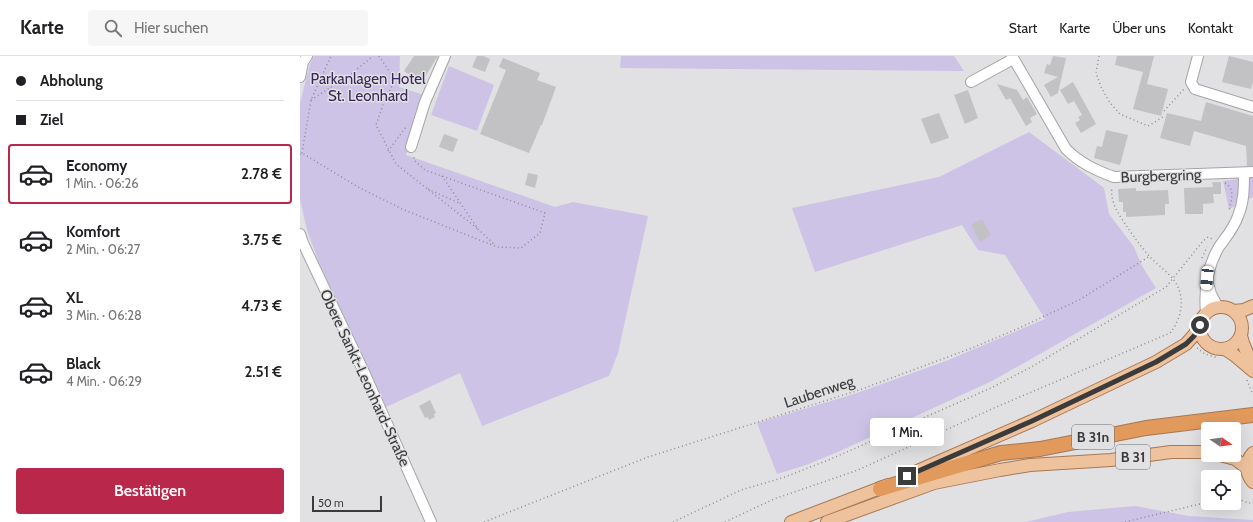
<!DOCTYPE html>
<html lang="de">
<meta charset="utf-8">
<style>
body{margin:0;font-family:Cabin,sans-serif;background:#f6f6f6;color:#202124;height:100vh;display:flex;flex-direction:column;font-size:15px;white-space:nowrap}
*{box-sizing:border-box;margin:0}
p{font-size:13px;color:#757577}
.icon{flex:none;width:22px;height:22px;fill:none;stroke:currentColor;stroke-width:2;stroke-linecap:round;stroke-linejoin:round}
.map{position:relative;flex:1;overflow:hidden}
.drawer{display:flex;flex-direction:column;background:#fff;width:300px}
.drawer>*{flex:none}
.guide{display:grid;align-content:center;height:88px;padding:0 16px;background:#fff}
.needle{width:26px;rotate:103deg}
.tools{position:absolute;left:901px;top:366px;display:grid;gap:8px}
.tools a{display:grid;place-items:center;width:40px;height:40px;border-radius:4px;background:#fff;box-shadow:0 4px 16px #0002;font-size:20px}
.scale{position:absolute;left:12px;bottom:10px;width:70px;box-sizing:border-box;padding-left:4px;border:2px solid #3b3b3c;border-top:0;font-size:11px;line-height:14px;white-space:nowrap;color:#3b3b3c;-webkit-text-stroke:3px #e1e0e3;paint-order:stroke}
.end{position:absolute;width:18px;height:18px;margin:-9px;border:5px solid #3b3b3c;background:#fff;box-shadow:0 0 0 2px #fff}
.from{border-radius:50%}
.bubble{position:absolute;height:28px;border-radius:4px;background:#fff;box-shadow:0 4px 16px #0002;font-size:13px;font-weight:600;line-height:28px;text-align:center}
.car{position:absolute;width:12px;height:24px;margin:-12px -6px;border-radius:5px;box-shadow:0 0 3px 1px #0007;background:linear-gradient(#fff 24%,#345 0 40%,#fff 0 76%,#345 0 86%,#fff 0)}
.guide b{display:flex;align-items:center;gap:14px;height:38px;font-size:15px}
.guide b+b{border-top:1px solid #e0e0e0}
.guide i{width:10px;height:10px;background:#202124}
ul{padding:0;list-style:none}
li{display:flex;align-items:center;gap:12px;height:60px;margin:0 8px 6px;padding:0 8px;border:2px solid transparent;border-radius:4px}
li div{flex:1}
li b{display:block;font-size:15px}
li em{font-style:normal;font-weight:600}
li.active{border-color:#b9284a}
li>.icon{width:36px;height:36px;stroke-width:1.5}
.action{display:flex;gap:8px;margin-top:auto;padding:8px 16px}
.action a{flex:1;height:46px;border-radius:4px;background:#b9284a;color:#fff;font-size:16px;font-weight:600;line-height:46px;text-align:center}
header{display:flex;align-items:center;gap:24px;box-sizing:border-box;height:56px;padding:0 20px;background:#fff;border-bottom:1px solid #e0e0e0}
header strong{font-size:19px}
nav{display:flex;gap:22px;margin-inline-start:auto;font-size:14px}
.search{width:280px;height:36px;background:#f6f6f6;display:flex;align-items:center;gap:10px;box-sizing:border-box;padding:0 14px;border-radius:4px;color:#757577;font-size:15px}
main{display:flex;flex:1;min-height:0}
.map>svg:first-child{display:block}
.green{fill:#cdc3e6}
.building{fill:#c2c1c4}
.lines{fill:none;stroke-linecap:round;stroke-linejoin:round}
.minor-casing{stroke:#a4a3a6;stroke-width:12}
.major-casing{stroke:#a87851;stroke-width:14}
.highway-casing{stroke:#a87851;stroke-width:16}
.path{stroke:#8e8d8f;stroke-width:1.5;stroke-dasharray:1 3;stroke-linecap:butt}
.minor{stroke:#fff;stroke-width:10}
.major{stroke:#eec29d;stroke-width:12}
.highway{stroke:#e2995c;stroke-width:14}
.route{stroke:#3b3b3c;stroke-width:5}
.labels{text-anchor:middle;stroke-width:3;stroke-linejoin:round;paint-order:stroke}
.shield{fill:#e1e0e3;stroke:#6d6c6e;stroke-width:1}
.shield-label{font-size:14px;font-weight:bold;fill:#3b3b3c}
.park-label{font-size:15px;fill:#39265a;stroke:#e1e0e3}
.street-label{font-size:15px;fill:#3b3b3c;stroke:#e1e0e3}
</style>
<header>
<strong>Karte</strong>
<div class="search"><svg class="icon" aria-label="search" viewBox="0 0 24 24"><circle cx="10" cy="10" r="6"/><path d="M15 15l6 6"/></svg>Hier suchen</div>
<nav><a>Start</a><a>Karte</a><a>Über uns</a><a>Kontakt</a></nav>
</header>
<main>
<section class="drawer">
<div class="guide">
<b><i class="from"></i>Abholung</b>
<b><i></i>Ziel</b>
</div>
<ul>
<li class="active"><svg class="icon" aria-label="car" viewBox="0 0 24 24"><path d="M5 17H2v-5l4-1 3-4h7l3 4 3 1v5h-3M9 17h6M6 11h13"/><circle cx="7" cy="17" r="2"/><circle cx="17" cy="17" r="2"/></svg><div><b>Economy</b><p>1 Min. · 06:26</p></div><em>2.78 €</em></li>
<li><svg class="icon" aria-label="car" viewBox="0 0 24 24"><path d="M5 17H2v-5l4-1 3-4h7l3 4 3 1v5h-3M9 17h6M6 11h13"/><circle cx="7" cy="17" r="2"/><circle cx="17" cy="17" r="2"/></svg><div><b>Komfort</b><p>2 Min. · 06:27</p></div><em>3.75 €</em></li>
<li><svg class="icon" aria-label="car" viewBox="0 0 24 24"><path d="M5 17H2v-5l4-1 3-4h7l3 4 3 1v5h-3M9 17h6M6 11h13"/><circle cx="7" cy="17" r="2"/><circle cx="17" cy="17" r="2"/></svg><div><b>XL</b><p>3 Min. · 06:28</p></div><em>4.73 €</em></li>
<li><svg class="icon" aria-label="car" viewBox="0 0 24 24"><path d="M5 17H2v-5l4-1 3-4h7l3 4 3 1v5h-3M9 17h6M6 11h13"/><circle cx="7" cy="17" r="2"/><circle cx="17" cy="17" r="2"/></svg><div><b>Black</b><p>4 Min. · 06:29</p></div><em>2.51 €</em></li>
</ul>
<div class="action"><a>Bestätigen</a></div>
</section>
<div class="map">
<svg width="953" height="466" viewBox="0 0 953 466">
<rect width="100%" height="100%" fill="#e1e0e3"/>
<g class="green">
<polygon points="14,0 100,0 99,31 124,39 106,99 255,151 273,146 348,160 318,297 309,320 182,370 160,317 86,351 20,209 7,174 0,144 0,47 10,8"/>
<polygon points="321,0 654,0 664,15 320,12"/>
<polygon points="149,10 194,29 177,75 131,59"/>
<polygon points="729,76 804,132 809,158 834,191 842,210 856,232 692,325 540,395 506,409 477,418 457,367 554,338 646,305 745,263 705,199 678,194 662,169 515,216 492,152 639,121"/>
<polygon points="953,121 953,141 929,153 923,125"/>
<polygon points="835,450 889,460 953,464 953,466 726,466 768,456"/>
</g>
<g class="building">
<polygon points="114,0 138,0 121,27 104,15"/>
<polygon points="177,0 183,0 190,3 185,16 172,11"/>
<polygon points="753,0 766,2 758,37 751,41 744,29 758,21 744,17 747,8 750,9"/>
<polygon points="817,0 854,0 847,28 868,33 861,60 833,53 843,16 815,9"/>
<polygon points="929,0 953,6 953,26 951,33 922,26"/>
<polygon points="203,2 240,17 237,24 256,31 242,69 241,69 229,97 180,78 206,14 199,11"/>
<polygon points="773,26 796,68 781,77 775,67 780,64 778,61 782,59 774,45 768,48 760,34"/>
<polygon points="697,28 717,34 723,44 727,41 737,58 730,62 732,66 726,70 710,42 706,44"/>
<polygon points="668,34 678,62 665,68 654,39"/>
<polygon points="906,46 953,60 953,110 947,110 946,90 894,75 890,90 860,82 867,57 901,65"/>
<polygon points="639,57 649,82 631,88 621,63"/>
<polygon points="806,74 828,79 820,109 794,102 797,90 802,91"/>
<polygon points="144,78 158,83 153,96 139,91"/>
<polygon points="228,117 238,119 235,132 225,129"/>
<polygon points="912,126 921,126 921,138 913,138 914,147 903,148 903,158 885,158 884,132 913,131"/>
<polygon points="836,132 836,135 868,134 869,148 865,148 865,159 826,161 826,156 823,156 823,146 819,146 818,133"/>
<polygon points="682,163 691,179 680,186 671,169"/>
<polygon points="130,344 136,357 134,358 135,361 129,364 128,361 125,362 119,350"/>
</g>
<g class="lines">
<g class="minor-casing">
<g id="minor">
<path d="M712,0l54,93c14,14 29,21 48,28l139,-5"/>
<polyline points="898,0 891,26 895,33 953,51"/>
<polyline points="0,21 3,6 7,0"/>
<polyline points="671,26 713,3"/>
<polyline points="111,91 125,46 145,0"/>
<polyline points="0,178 3,187 63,314 131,466"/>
<polyline points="908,227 911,238 918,251"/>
<path d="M906,257c-2,-23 1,-46 13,-66 7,-10 15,-19 19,-31 6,-14 6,-28 6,-43"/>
</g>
</g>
<g class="major-casing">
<g id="major">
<circle cx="921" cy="272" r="21"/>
<polyline points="934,255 944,254 953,250"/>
<polyline points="941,280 943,287 953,311"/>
<polyline points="925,293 934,299 953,315"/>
<path d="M953,397c-8,9 -8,20 0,29"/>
<polyline points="920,399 935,403 947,412"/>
<polyline points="606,420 732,365 856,306 886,288 894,279 900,269"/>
<polyline points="491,466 588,429"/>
<polyline points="527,466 634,427 700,414 730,409 811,404 871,396 908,396"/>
</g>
</g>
<g class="highway-casing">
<polyline id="highway" points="580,433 701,397 740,393 846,372 953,359"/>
</g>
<g class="path">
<polyline points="79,0 95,24 84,46 76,69 96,108 178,173"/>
<polyline points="799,0 796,17 801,31 810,47 820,58 848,70 863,61"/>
<polyline points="11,44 50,19 73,0"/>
<polyline points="864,55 884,33"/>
<polyline points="88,95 106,71"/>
<polyline points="2,97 11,44 31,0"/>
<polyline points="0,98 2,97 58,131 102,153 197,191 221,192 240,177 245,157 125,114 114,104 114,101"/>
<polyline points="142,120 178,173 195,189"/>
<path d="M925,127c11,6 6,18 4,28"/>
<polyline points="128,133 159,147"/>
<polyline points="902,202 907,191"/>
<polyline points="897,292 905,298 918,302"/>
<polyline points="947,324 953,339"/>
<polyline points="934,442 953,448"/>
<polyline points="184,466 348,401 559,334 672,292 717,273 779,244 850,200"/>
<polyline points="373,466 441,434 485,421 531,403 691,332 733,310 866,231 903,185 908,181 912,183"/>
<path d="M425,466l49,-23 84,-29 136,-62 176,-75c10,-12 15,-30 8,-46 -5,-12 -20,-21 -29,-31 -11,-13 -20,-26 -29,-40 -5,-8 -10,-19 -8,-29"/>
<polyline points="825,466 908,446"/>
</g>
<use href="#minor" class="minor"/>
<use href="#major" class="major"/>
<use href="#highway" class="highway"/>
</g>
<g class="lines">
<polyline class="route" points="607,420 732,365 856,306 886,288 894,280 900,269"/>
</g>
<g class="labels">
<g class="shield">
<rect x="772" y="369" width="42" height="24" rx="3"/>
<rect x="816" y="389" width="34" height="24" rx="3"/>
</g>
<g class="shield-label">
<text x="793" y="386">B 31n</text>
<text x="833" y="406">B 31</text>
</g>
<g class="park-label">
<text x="68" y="28">Parkanlagen Hotel<tspan x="68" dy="17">St. Leonhard</tspan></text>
</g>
<g class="street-label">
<text transform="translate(861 120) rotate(-2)" y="5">Burgbergring</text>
<text transform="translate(65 322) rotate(65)" y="5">Obere Sankt-Leonhard-Straße</text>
<text transform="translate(519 336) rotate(-18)" y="5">Laubenweg</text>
</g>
</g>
</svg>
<div class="tools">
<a><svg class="needle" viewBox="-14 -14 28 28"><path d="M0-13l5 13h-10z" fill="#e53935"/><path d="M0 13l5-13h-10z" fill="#757577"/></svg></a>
<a><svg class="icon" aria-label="locate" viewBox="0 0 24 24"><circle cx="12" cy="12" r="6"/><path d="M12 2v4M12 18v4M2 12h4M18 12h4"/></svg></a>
</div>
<div class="scale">50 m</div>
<i class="end from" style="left:900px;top:269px"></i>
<i class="end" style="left:607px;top:420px"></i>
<div class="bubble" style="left:570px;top:362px;width:74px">1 Min.</div>
<i class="car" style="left:907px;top:222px;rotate:185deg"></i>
</div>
</main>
